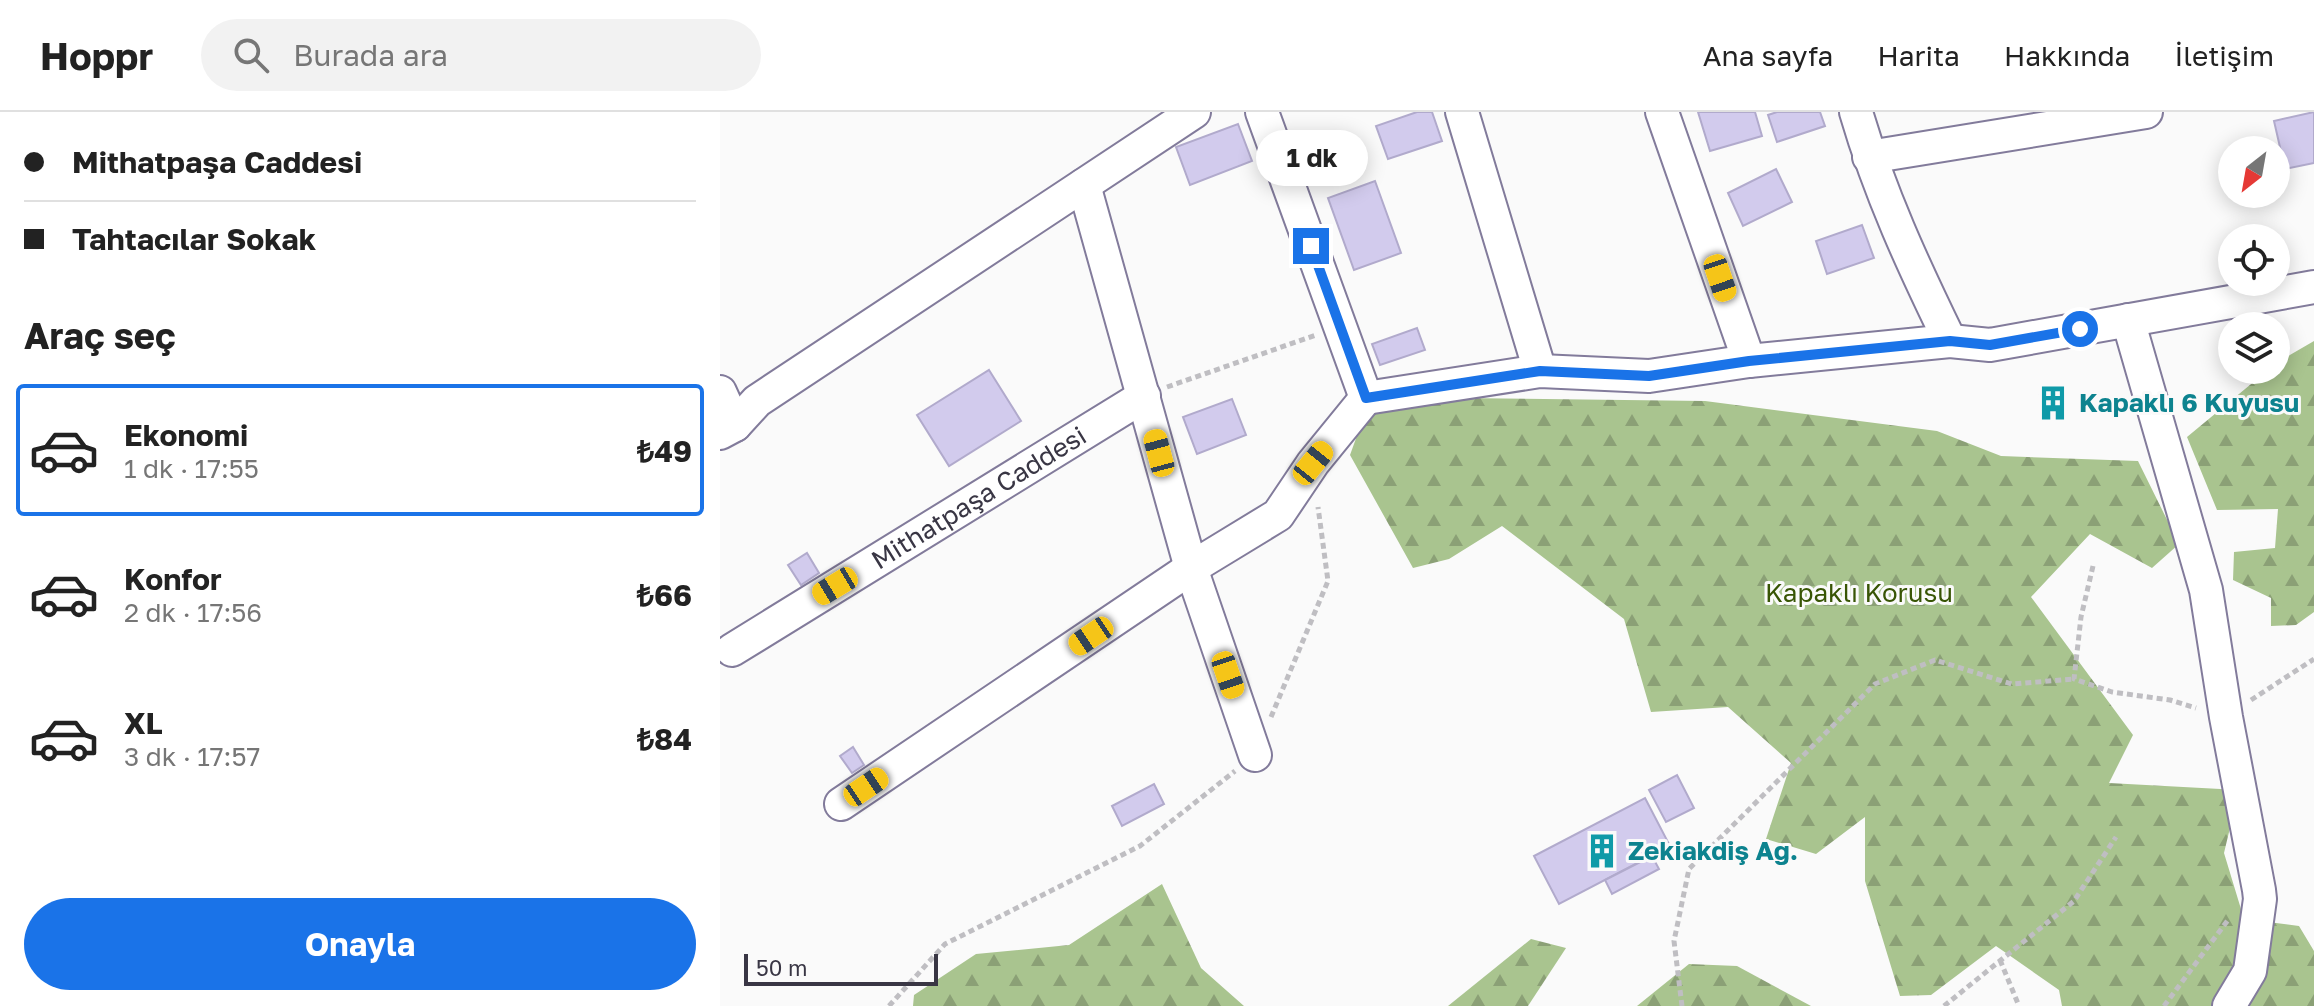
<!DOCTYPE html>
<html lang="tr">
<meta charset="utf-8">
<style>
body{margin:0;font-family:"Golos Text",sans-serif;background:#f2f2f2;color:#222;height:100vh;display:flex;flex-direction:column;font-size:30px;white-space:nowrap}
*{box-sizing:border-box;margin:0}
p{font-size:26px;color:#767676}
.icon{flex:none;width:44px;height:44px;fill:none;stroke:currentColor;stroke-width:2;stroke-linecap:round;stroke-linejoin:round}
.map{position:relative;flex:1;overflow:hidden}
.panel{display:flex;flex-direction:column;background:#fff;width:720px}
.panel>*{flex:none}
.guide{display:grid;align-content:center;height:176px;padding:0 24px;background:#fff}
.needle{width:52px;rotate:211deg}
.tools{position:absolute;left:1498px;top:24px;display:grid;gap:16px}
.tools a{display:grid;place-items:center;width:72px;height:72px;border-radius:50%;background:#fff;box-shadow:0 4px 20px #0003;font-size:40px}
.scale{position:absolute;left:24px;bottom:20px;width:194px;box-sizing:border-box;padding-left:8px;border:4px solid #393644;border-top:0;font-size:22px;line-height:28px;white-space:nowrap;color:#393644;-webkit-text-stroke:6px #fafafa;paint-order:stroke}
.end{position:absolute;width:36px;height:36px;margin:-18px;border:10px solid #1a73e8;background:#fff;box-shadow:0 0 0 4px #fff}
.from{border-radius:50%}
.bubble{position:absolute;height:56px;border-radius:28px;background:#fff;box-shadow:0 4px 20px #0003;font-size:26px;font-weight:700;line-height:56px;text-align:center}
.car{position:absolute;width:24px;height:48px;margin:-24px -12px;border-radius:10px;box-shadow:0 0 6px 2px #0007;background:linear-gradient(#f5c518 24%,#345 0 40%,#f5c518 0 76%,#345 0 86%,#f5c518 0)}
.guide b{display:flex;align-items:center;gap:28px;height:76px;font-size:30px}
.guide b+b{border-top:2px solid #e0e0e0}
.guide i{width:20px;height:20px;background:#222}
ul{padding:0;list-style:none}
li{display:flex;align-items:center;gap:24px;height:132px;margin:0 16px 12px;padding:0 8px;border:4px solid transparent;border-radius:8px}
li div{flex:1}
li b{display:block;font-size:30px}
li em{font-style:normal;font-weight:700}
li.active{border-color:#1a73e8}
li>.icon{width:72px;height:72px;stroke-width:1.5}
h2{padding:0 24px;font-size:36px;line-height:96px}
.cta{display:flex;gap:16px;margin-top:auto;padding:16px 24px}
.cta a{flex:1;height:92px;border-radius:48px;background:#1a73e8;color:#fff;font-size:32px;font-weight:700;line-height:92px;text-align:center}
header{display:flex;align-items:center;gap:48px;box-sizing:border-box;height:112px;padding:0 40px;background:#fff;border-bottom:2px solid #e0e0e0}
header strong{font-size:38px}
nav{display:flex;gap:44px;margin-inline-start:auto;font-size:28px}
.search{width:560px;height:72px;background:#f2f2f2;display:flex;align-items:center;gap:20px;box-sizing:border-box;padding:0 28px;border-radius:44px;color:#767676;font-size:30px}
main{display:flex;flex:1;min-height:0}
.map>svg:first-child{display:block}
.forest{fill:url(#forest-firs)}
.building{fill:#d2cbed;stroke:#b1aacc;stroke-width:2}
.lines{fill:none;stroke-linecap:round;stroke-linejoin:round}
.minor-casing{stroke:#827b9b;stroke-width:36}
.path{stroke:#bfbec2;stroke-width:5;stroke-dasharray:6 4;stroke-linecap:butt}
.minor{stroke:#fff;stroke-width:32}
.route{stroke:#1a73e8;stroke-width:10}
.labels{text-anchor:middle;stroke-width:6;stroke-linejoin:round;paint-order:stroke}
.culture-label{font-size:26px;font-weight:bold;fill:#0d838f;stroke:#fafafa;text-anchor:start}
.street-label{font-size:26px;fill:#393644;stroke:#fafafa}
.park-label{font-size:26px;fill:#385505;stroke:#fafafa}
</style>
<header>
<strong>Hoppr</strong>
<div class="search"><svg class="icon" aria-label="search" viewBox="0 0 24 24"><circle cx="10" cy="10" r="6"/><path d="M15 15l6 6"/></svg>Burada ara</div>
<nav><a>Ana sayfa</a><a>Harita</a><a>Hakkında</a><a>İletişim</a></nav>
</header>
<main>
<section class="panel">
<div class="guide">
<b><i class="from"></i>Mithatpaşa Caddesi</b>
<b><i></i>Tahtacılar Sokak</b>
</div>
<h2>Araç seç</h2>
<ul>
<li class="active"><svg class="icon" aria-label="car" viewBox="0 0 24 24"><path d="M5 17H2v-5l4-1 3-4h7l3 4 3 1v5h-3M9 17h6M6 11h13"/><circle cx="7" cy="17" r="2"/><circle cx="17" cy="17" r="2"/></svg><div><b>Ekonomi</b><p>1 dk · 17:55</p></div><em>₺49</em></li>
<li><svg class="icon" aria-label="car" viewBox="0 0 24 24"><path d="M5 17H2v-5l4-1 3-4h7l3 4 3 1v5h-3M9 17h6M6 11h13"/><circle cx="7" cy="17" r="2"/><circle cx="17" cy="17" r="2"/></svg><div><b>Konfor</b><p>2 dk · 17:56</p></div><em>₺66</em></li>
<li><svg class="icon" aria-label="car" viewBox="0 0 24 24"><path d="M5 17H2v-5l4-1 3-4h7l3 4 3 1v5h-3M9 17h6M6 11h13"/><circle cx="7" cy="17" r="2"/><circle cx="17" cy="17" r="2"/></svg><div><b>XL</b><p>3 dk · 17:57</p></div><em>₺84</em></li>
</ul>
<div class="cta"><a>Onayla</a></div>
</section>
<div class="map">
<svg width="1594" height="894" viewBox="0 0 1594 894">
<defs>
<pattern id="forest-firs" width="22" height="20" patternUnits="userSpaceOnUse" patternTransform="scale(2)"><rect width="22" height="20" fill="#a9c48f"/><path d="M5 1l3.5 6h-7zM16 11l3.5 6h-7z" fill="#8ba076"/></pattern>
</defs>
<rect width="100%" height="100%" fill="#fafafa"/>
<g class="forest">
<polygon points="1594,229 1594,500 1576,513 1551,514 1551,486 1513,468 1514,440 1555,436 1558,397 1497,398 1467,325 1548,258 1556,258 1556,251"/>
<polygon points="651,285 985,289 1217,319 1281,344 1418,349 1459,432 1432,456 1370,422 1311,485 1413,623 1389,671 1519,678 1504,741 1524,807 1579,814 1594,839 1594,894 1342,894 1339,878 1276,834 1211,883 1180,884 1145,769 1145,705 1096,742 1046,727 1071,651 1008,595 931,600 904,507 782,414 729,447 693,456 630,343"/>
<polygon points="442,772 481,856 524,894 193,894 194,883 256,842 349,833"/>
<polygon points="811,827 846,836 808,894 728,894"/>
<polygon points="969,852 1017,854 1091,894 917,894"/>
</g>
<g class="building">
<polygon points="697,0 712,0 722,29 668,47 656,14"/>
<polygon points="978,0 1035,0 1042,24 990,39"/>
<polygon points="1057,0 1100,0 1105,14 1057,30 1048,3"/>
<polygon points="1594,0 1594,51 1565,57 1554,9"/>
<polygon points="518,12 532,49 470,73 456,35"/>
<polygon points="1056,57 1072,90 1023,114 1008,81"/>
<polygon points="655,69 681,141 634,158 608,86"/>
<polygon points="1142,113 1154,146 1107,162 1096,129"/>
<polygon points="697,216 705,238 660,253 652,232"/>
<polygon points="269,258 301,309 229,354 197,303"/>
<polygon points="1343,280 1346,298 1323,301 1320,283"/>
<polygon points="512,287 526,323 477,342 463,305"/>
<polygon points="87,441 99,461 81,473 68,453"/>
<polygon points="133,635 144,653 132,661 120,644"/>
<polygon points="957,663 974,696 946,710 929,678"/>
<polygon points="434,672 444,692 402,714 392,694"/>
<polygon points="925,686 950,734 839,792 814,744"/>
<polygon points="932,744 939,757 892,782 885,768"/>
</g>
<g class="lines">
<g class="minor-casing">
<g id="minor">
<polyline points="542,0 646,286"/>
<polyline points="742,0 820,259"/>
<polyline points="942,0 1029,249"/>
<path d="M1136,0c24,82 57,153 94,229"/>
<polyline points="1149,45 1426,0"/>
<polyline points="364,73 471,456 535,643"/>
<polyline points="1408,208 1486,478 1506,605 1539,778 1540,787 1530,859 1509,894"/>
<polyline points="0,280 15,313"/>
<polyline points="646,286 820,259 929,264 1029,249 1230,229 1270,233 1594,175"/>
<polyline points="0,321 15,313 37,289 474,0"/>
<path id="s1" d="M12,538l412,-254"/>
<polyline points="121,692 471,456 558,403 593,351 646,286"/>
</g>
</g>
<g class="path">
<polyline points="447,275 596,223"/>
<polyline points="1373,454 1361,505 1354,567 1392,580 1450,588 1476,596"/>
<polyline points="1531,588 1594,547"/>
<polyline points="551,605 608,469 598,395"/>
<polyline points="1280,848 1299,894"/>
<polyline points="169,894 225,832 420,734 515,659"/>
<polyline points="962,894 954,829 969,757 1155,572 1215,548 1292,572 1354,567"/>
<polyline points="1224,894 1354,789 1396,725"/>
<polyline points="1444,894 1508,808"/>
</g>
<use href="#minor" class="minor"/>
</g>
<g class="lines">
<polyline class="route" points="591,134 646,286 820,259 929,264 1029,249 1230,229 1270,233 1360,217"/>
</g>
<defs>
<g id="building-bare" transform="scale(2.76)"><path d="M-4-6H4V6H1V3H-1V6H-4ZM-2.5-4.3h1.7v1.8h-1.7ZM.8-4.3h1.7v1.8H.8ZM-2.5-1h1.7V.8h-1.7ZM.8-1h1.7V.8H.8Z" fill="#0f9aa8" stroke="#fafafa" stroke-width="2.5" paint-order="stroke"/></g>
</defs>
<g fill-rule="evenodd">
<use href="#building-bare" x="1333" y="291"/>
<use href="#building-bare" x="882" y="739"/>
</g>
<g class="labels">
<g class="culture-label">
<text x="1359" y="300">Kapaklı 6 Kuyusu</text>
<text x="908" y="748">Zekiakdiş Ağ.</text>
</g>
<g class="street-label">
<text dy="9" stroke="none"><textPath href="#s1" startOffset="290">Mithatpaşa Caddesi</textPath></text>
</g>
<g class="park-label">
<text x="1139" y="490">Kapaklı Korusu</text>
</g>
</g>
</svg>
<div class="tools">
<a><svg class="needle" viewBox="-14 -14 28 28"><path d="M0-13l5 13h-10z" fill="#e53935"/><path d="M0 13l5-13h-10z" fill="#767676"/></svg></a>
<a><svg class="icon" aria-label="locate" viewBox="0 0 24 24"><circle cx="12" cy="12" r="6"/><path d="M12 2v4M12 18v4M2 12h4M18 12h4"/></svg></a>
<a><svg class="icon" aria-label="layers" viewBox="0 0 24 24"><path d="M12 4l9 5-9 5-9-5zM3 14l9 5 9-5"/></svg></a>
</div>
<div class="scale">50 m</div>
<i class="end from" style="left:1360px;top:217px"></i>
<i class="end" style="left:591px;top:134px"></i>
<div class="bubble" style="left:536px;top:18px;width:112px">1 dk</div>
<i class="car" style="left:1000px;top:166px;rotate:161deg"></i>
<i class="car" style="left:439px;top:341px;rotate:345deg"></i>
<i class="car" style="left:593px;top:351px;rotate:39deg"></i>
<i class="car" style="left:115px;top:474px;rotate:239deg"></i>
<i class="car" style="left:371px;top:524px;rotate:236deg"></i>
<i class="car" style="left:508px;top:563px;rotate:161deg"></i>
<i class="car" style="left:146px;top:675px;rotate:56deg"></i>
</div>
</main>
